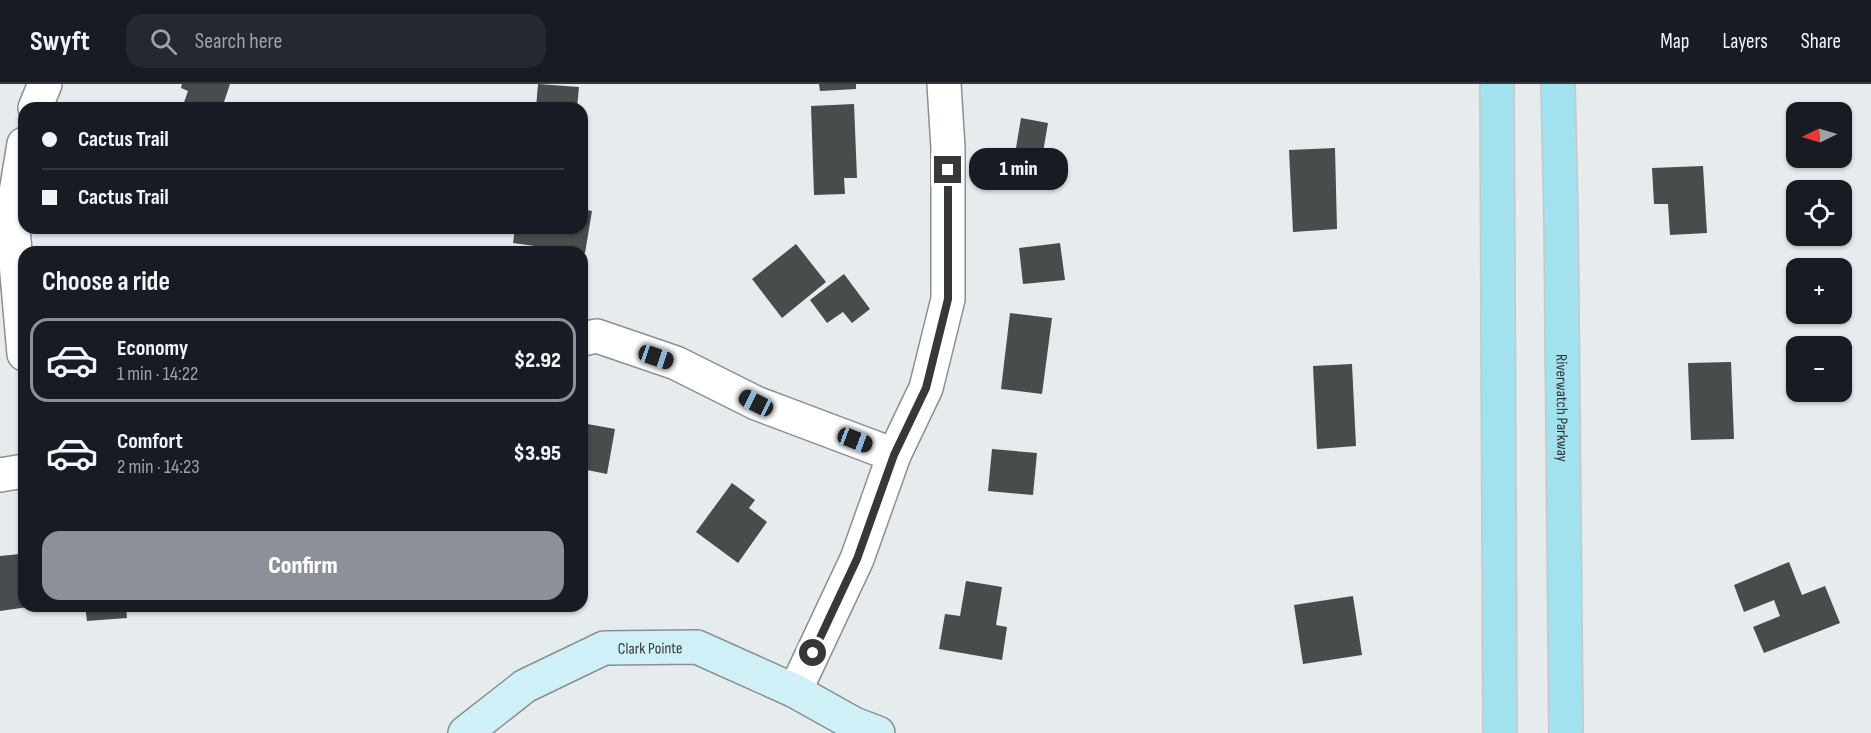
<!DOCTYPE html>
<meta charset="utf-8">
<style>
body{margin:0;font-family:"Sofia Sans Condensed",sans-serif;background:#242831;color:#f1f3f6;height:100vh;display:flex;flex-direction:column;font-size:22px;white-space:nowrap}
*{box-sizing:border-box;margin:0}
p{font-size:20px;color:#9ea1a6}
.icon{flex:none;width:33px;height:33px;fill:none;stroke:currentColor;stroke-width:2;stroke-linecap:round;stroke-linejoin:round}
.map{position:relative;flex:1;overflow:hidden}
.panel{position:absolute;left:18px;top:162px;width:570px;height:366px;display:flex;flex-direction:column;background:#171b24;border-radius:18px;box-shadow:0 2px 4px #0004}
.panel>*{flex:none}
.guide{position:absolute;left:18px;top:18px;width:570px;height:132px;border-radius:18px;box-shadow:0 2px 4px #0004;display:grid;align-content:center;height:132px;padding:0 24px;background:#171b24}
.needle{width:39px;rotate:265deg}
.tools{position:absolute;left:1786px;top:18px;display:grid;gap:12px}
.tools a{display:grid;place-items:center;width:66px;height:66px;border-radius:12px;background:#171b24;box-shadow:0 2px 4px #0004;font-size:30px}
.end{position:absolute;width:27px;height:27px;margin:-14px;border:8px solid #353738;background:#fff;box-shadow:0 0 0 3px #fff}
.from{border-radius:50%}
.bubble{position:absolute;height:42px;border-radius:18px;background:#171b24;box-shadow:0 2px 4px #0004;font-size:20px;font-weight:800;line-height:42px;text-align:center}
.car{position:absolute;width:18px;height:36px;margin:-18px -9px;border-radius:8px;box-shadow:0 0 4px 2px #0007;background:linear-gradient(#222 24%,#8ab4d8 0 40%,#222 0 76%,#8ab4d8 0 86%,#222 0)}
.guide b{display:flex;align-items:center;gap:21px;height:57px;font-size:22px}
.guide b+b{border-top:2px solid #363941}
.guide i{width:15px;height:15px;background:#f1f3f6}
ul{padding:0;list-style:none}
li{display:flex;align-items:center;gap:18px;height:84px;margin:0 12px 9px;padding:0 12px;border:3px solid transparent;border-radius:18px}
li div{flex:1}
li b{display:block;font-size:22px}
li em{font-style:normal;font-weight:800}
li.selected{border-color:#8c9099}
li>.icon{width:54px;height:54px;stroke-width:1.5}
h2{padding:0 24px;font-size:27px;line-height:72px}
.action{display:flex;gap:12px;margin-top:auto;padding:12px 24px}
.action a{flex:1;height:69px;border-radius:18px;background:#8c9099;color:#fff;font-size:24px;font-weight:800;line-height:69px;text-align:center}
header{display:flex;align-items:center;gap:36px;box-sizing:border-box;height:84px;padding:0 30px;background:#171b24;border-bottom:2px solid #363941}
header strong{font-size:28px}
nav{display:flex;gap:33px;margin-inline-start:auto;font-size:21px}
.search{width:420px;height:54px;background:#242831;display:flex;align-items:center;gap:15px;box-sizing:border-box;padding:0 21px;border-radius:18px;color:#9ea1a6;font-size:22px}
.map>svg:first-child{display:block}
.building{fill:#474c4d}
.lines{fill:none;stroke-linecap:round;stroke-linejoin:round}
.street-casing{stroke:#8a9091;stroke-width:36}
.secondary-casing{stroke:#8a9091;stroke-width:36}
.primary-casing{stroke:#c6c7c7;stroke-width:36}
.street{stroke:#fff;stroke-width:33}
.secondary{stroke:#d0f0f7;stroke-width:33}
.primary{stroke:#a2e2ef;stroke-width:33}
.route{stroke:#353738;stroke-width:8}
.labels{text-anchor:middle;stroke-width:6;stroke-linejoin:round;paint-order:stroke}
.street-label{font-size:16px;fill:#353738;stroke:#f3f9fb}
</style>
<header>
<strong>Swyft</strong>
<div class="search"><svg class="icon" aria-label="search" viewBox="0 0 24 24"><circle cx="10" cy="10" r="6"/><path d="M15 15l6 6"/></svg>Search here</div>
<nav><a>Map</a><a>Layers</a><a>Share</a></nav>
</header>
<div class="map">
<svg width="1871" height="649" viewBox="0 0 1871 649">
<rect width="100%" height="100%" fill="#e6eced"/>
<g class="building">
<polygon points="182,0 230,0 222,24 182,24 188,7 181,4"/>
<polygon points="538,0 579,3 577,24 536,24"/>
<polygon points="819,0 856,0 856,5 820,7"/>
<polygon points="854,20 857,94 844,94 845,110 814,111 811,22"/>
<polygon points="1021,34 1048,39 1041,80 1014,76"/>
<polygon points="1335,64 1337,145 1293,148 1289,66"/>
<polygon points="1703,82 1707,149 1670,151 1668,120 1654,120 1652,84"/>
<polygon points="582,125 592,127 585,169 513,159 515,144 582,144"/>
<polygon points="1060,159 1065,196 1023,200 1019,164"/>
<polygon points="796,160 826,198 782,234 752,195"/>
<polygon points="844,190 870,225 852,239 843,228 827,239 810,216"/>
<polygon points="1010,229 1052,234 1042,310 1001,305"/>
<polygon points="1731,278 1734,355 1691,356 1688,279"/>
<polygon points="1352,280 1356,362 1317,365 1313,282"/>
<polygon points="582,339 615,345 607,390 582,385"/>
<polygon points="992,365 1037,369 1033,411 988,407"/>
<polygon points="732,399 755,416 749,424 767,438 738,479 696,448"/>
<polygon points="20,470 24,503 24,522 28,523 0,527 0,472"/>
<polygon points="1789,478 1802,511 1825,502 1840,539 1764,569 1753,543 1780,532 1774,516 1744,528 1734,501"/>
<polygon points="966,497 1002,503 996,541 1007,543 1002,576 939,565 945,530 960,532"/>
<polygon points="1353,512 1362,571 1303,580 1294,521"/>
<polygon points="85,522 126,522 127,534 87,537"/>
</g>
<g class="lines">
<g class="street-casing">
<g id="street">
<polyline points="35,24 45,0"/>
<polyline points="24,60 12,133 24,270"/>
<polyline points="582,255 597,252 676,279 756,319 894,371"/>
<polyline points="0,391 24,387"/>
<polyline points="795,607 857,475 894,371 926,304 948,215 948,64 944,0"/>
</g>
</g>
<g class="secondary-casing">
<g id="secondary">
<path id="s1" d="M465,649l60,-47 79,-38 93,-1 98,44 59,33 24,9"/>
</g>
</g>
<g class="primary-casing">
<g id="primary">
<polyline points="1497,0 1500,649"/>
<path id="s2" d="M1558,0l3,134 5,515"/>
</g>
</g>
<use href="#street" class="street"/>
<use href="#secondary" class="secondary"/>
<use href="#primary" class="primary"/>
</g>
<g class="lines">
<polyline class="route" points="813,569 857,475 894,371 926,304 948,215 948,86"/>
</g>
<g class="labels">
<g class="street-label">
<text dy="6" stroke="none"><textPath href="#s2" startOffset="324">Riverwatch Parkway</textPath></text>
<text dy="6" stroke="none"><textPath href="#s1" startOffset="210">Clark Pointe</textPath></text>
</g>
</g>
</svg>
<div class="tools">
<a><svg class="needle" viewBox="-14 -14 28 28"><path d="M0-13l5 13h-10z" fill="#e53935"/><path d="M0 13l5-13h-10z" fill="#9ea1a6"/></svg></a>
<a><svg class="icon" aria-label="locate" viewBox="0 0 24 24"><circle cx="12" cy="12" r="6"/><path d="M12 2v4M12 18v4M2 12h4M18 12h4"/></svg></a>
<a>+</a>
<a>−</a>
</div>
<i class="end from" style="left:813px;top:569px"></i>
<i class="end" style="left:948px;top:86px"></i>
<div class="bubble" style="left:969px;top:64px;width:99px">1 min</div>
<i class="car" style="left:656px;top:273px;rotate:109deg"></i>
<i class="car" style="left:756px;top:319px;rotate:297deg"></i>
<i class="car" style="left:855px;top:356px;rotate:111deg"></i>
<div class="guide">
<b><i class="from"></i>Cactus Trail</b>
<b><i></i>Cactus Trail</b>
</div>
<section class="panel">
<h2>Choose a ride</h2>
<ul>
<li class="selected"><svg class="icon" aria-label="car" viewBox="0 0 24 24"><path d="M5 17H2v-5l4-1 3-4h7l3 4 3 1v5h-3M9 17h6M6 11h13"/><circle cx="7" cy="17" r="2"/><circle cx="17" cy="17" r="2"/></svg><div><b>Economy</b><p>1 min · 14:22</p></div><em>$2.92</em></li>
<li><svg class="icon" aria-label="car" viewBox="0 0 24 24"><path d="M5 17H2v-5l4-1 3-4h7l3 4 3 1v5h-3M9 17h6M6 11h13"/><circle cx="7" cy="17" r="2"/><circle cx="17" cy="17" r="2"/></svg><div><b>Comfort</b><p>2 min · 14:23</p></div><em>$3.95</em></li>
</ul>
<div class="action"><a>Confirm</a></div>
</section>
</div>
